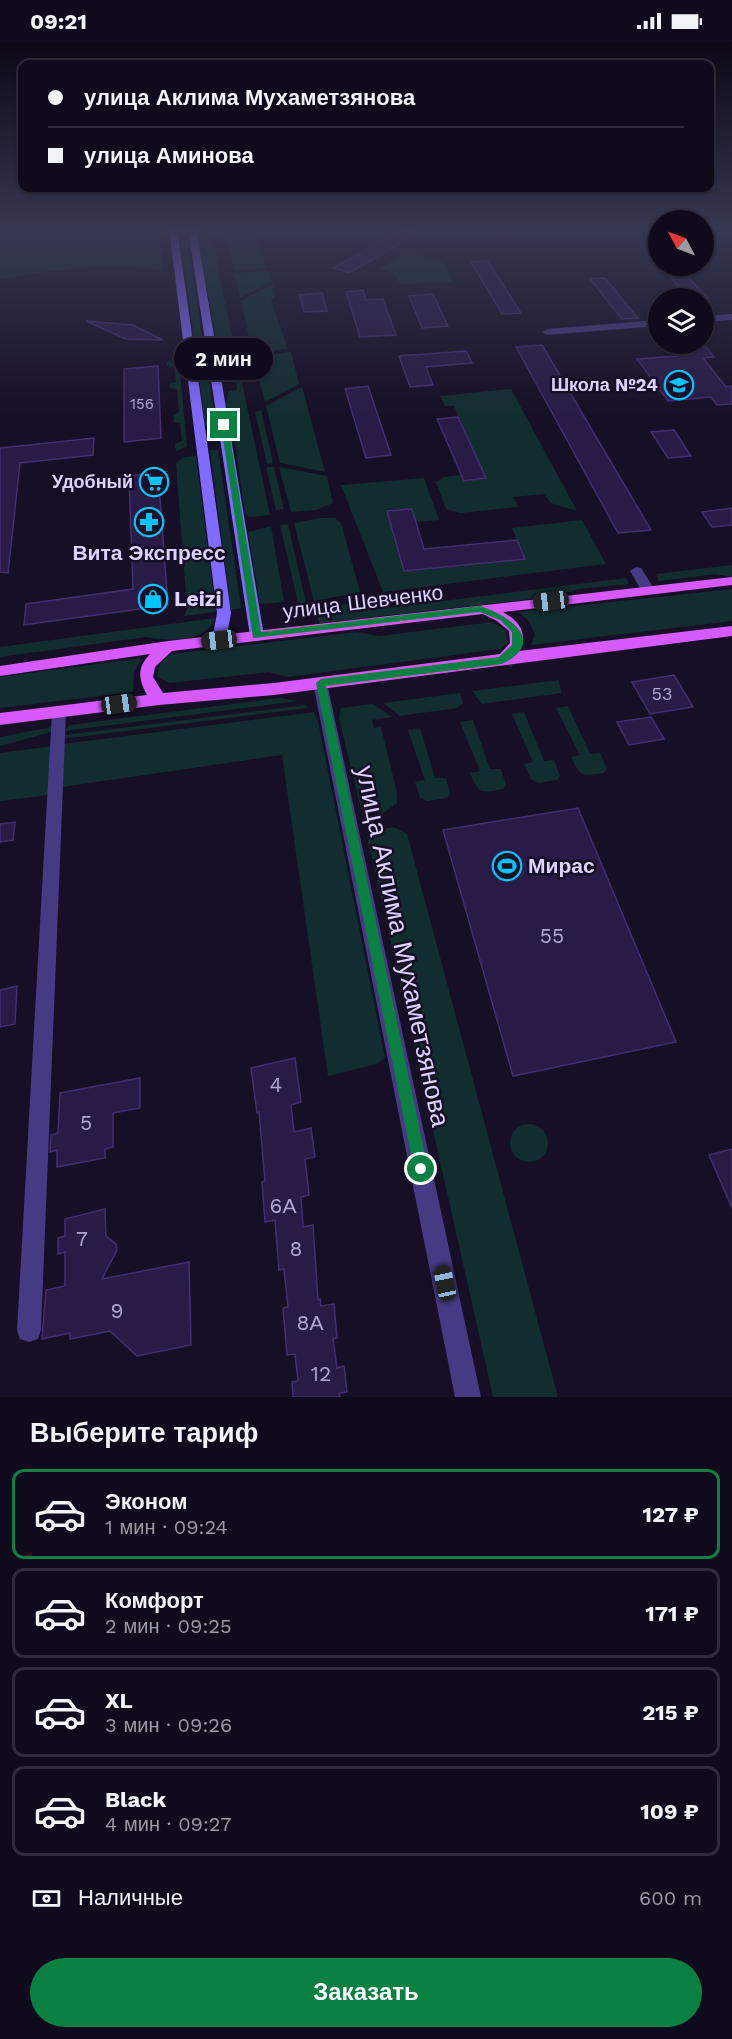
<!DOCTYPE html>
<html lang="ru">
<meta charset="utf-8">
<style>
body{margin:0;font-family:"Work Sans",sans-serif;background:#191425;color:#f1f3f6;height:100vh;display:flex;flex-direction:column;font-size:22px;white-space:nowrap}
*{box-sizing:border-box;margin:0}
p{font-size:20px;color:#9c9ba3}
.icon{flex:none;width:33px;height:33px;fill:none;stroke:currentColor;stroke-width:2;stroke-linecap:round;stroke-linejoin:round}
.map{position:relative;height:1355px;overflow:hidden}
.sheet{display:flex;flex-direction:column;background:#100b1c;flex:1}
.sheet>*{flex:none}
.banner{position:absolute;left:18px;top:18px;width:696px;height:132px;border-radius:12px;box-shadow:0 2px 4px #0004,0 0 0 2px #302b3b;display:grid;align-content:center;height:132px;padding:0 30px;background:#100b1c}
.needle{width:39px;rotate:311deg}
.fabs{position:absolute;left:648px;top:168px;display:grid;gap:12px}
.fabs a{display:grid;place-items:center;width:66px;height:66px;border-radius:50%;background:#100b1c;box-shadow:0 2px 4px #0004,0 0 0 2px #302b3b;font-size:30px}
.end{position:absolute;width:27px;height:27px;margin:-14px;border:8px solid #0b8043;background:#fff;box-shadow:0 0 0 3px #fff}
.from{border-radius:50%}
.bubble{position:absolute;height:42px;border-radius:21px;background:#100b1c;box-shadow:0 2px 4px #0004,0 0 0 2px #302b3b;font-size:20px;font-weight:700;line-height:42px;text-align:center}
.car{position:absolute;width:18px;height:36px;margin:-18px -9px;border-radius:8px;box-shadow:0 0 4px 2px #0007;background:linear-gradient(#222 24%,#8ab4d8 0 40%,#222 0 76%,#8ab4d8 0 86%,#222 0)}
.banner b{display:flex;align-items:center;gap:21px;height:57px;font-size:22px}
.banner b+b{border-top:2px solid #302b3b}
.banner i{width:15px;height:15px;background:#f1f3f6}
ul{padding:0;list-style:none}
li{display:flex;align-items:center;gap:18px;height:90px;margin:0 12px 9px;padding:0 18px;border:3px solid #302b3b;border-radius:12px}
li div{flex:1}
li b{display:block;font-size:22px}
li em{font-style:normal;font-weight:700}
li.current{border-color:#0b8043}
li>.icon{width:54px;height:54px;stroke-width:1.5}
h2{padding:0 30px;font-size:27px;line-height:72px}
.pay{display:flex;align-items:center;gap:15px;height:66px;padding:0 30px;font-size:22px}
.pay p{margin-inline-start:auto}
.cta{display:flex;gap:12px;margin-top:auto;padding:12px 30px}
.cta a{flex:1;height:69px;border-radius:36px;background:#0b8043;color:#fff;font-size:24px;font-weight:700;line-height:69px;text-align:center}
.status{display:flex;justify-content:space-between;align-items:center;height:42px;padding:0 30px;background:#100b1c;direction:ltr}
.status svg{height:16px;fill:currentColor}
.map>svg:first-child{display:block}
.green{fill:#122d2f}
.building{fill:#291b46;stroke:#442d72;stroke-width:1.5}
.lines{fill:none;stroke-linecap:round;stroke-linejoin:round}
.street{fill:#463a84;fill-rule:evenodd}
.secondary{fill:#816aff;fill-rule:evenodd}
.primary{fill:#d65aff;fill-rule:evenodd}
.route{fill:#0b8043}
.labels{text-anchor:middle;stroke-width:5;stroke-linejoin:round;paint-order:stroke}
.far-number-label{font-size:15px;fill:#b1a5d1}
.far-poi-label{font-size:18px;font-weight:bold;fill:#ded3ff;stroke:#160f25;text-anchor:end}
.number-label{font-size:18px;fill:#b1a5d1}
.poi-label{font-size:21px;font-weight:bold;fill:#ded3ff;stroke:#160f25;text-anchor:start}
.street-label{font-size:21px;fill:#ded3ff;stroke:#160f25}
.near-number-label{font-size:21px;fill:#b1a5d1}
.near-street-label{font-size:26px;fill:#ded3ff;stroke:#160f25}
</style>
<div class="status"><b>09:21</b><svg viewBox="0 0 49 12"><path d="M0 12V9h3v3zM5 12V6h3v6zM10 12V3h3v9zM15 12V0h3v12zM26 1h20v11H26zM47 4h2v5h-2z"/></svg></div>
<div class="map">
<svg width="732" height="1355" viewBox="0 0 732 1355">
<rect width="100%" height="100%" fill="#160f25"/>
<g class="green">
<path d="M0,186h160l3,43c-53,-11 -110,0 -163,8z"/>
<polygon points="179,186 186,186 205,315 197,316"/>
<polygon points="195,186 209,186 213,206 216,206 218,218 216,218 270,473 249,475 245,471 232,381 226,363 229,349 237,348 235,324 226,325 220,315"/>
<polygon points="224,186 253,186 266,226 234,228"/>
<path d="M407,210l38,11 8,19 -53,2c-3,-10 -11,-12 -21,-15z"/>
<polygon points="268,229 272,240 240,256 234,231"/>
<polygon points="273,242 275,255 271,258 288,307 252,310 241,259"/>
<polygon points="291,310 299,342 265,360 253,314"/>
<polygon points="206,317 216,383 205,384 197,318"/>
<polygon points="176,318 179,320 187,405 176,409 175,402 182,399 180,381 174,380 173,373 179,370 177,347 170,346 170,341 176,340 174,325 167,323 167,320"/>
<polygon points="302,345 325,430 280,421 266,364"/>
<polygon points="511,347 577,469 551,461 544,452 513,455 518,465 461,471 446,467 436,440 444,435 461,433 464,439 486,436 454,364 445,364 440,354"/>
<polygon points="261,368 273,421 267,422 255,370"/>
<polygon points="210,408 218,408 241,566 231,568"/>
<polygon points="196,414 216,570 184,574 187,567 176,421 184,415"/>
<polygon points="266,425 274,425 284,467 276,468"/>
<polygon points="279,425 327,434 333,461 316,468 291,470"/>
<polygon points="424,436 439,478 416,480 412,467 388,470 404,529 524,517 512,486 582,478 606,522 383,550 341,443"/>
<polygon points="320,476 335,476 341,481 360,550 314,559 294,481"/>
<polygon points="288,482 306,561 298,561 280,483"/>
<polygon points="271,484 284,560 260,562 248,490"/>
<polygon points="732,523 732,535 715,532 659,539 656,532"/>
<polygon points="626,536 629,542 578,547 558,554 319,581 316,568 364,558 377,566 388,566"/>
<polygon points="732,547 732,579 531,603 535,592 528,578 518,570"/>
<path d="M215,576c-9,26 -47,23 -69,19l-146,20v-10z"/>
<polygon points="492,580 505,588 508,600 500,607 287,635 269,630 169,641 157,634 160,622 171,612 357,590 379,594"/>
<polygon points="142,616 134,630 133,650 0,666 0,635"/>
<polygon points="559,638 561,651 482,662 472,649"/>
<polygon points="460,651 463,661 457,666 400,674 383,661"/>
<polygon points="279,656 298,659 65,689 70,683"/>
<polygon points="373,662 392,675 372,678 374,686 381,685 397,751 397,761 382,772 366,771 361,767 339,676 341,666"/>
<polygon points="306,663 308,666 63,697 64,693"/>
<path d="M568,664l22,48 10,-1 7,16 -3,4c-22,3 -23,5 -33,-16l9,-2 -24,-47z"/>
<polygon points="314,670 318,679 385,1016 377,1022 328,1034 282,713 62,745 63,702"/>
<polygon points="524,670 544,719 554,718 560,734 557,738 538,741 531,737 524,722 533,720 512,672"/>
<path d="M473,678l17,49h11l5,16 -3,4c-22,4 -24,6 -33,-16l10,-2 -20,-49z"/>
<polygon points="52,685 51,690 0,704 0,695"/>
<polygon points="420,686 435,736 446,736 450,752 447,756 427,759 420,755 415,740 425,738 408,688"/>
<polygon points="53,704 49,753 0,759 0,711"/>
<polygon points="393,785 407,792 558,1355 493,1355 367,794 373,789"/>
<circle cx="529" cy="1101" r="19"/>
</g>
<g class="building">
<polygon points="405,186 411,186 415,193 349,231 333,226"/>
<polygon points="488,219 521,271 502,272 471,220"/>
<polygon points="680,227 708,256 689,256 664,228"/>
<polygon points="605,236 638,276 622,277 590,237"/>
<polygon points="363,248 366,258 383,257 396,293 360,295 346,250"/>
<polygon points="322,251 327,269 304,270 300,253"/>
<polygon points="433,252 448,284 422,286 409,254"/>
<polygon points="86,279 133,283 163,298 126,297"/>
<polygon points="542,303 651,488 618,491 516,305"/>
<polygon points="705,304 714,315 703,316 726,345 732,344 732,362 717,363 711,355 668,359 637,317 678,314 672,306"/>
<polygon points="466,309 472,321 426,325 433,343 410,345 399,314"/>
<polygon points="158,324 161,396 124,400 124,327"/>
<polygon points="368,344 391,413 366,416 345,347"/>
<polygon points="458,375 486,436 464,439 437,377"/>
<polygon points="674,388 691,414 668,416 651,390"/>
<polygon points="94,396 93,413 20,421 8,531 0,530 0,406"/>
<polygon points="158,430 168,563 24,583 26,562 133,547 129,434"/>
<polygon points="732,466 732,483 712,485 702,470"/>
<polygon points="412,467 424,507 517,498 525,517 404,529 387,469"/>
<polygon points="674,633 693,665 650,672 632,640"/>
<polygon points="651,675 664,697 629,703 617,680"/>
<polygon points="578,766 676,1000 513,1034 443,788"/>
<polygon points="15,780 13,798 0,800 0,782"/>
<polygon points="17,944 15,982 0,985 0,948"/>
<polygon points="295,1016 301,1060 291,1063 294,1090 311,1086 315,1115 305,1117 309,1153 301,1155 303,1185 313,1183 318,1258 320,1257 321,1264 334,1262 337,1296 333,1297 337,1326 344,1324 347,1350 339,1351 340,1355 293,1355 292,1340 298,1339 295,1312 287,1313 283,1266 288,1265 284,1227 279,1228 275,1178 265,1180 262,1140 265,1139 259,1070 257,1071 251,1026"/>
<polygon points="140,1036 140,1066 113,1071 113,1105 105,1107 105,1116 57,1125 57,1108 50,1110 51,1093 58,1091 60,1051"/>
<polygon points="732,1107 732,1166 709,1113"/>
<polygon points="105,1167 106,1194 116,1202 117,1208 102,1237 189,1220 191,1303 137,1314 110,1289 70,1297 70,1291 42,1297 46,1248 65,1244 65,1210 58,1212 58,1196 65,1194 65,1177"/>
</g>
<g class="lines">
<g class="street">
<polygon points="732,272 732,278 704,280 704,274"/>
<polygon points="658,278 658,284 547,293 542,290 547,287"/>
<polygon points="636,525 641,526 653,545 655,548 653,551 643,551 630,529"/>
<polygon points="320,636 327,641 481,1355 455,1355 313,641"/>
<polygon points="59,664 64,666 66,670 41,1288 38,1297 29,1300 20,1297 17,1288 52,670 54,666"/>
</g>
<g class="secondary">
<polygon points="169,186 177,186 231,571 226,598 219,603 212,598 217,571"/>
<polygon points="188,186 196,186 264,594 257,599 250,594"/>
</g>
<path class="primary" d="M732,535v8l-229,27c16,9 26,22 16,39l213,-25v10l-458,59 -115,10 -159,20v-12l147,-18c-9,-17 -10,-27 3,-41l-150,22v-10l168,-25zM483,572l14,7 12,10 1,12 -10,11 -226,29 -111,10 -10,-16 2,-10 17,-16z"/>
</g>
<linearGradient id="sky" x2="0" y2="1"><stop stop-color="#0c0814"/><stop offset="0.5" stop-color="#363751"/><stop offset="1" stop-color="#363751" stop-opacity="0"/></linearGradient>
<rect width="732" height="375" fill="url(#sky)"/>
<path class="route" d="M224,381l4,2 33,207 219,-26c29,9 68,36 22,58l-176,22 102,483 -7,7 -7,-7 -98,-486 5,-4 178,-22 13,-12v-13l-12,-12 -20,-8 -227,26 -32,-213z"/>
<defs>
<g id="school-ring" transform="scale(1.5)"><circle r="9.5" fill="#160f25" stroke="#00c4fe" stroke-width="1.5"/><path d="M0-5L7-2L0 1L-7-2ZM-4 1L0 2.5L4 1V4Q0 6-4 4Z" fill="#00c4fe"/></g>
<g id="supermarket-ring" transform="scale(1.5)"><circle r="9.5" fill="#160f25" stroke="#00c4fe" stroke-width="1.5"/><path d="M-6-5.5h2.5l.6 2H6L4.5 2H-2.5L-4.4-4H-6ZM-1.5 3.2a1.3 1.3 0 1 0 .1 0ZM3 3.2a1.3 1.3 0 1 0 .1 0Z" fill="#00c4fe"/></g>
<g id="pharmacy-ring" transform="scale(1.5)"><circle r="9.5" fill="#160f25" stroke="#00c4fe" stroke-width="1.5"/><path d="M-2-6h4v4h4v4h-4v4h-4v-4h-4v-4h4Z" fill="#00c4fe"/></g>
<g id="shop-ring" transform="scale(1.5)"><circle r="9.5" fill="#160f25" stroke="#00c4fe" stroke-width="1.5"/><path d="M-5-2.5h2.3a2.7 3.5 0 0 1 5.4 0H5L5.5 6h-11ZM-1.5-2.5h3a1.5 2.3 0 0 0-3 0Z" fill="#00c4fe"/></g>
<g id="stadium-ring" transform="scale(1.5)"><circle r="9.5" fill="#160f25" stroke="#00c4fe" stroke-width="1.5"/><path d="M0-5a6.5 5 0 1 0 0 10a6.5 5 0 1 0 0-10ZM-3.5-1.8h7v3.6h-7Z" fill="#00c4fe"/></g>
</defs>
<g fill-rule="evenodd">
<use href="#school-ring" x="679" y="343"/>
<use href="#supermarket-ring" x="154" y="440"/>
<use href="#pharmacy-ring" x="149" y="480"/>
<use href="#shop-ring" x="153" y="557"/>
<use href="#stadium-ring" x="507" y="824"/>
</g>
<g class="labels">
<g class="far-number-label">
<text x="142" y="367">156</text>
</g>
<g class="far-poi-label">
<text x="658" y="349">Школа №24</text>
<text x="133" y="446">Удобный</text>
</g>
<g class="number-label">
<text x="662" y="658">53</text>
</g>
<g class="poi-label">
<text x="149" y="518" text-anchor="middle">Вита Экспресс</text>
<text x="174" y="564">Leizi</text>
<text x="528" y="831">Мирас</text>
</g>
<g class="street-label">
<text transform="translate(363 560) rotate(-7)" y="7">улица Шевченко</text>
</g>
<g class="near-number-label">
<text x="552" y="901">55</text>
<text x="276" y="1050">4</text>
<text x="86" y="1088">5</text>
<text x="283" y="1171">6А</text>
<text x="82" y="1204">7</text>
<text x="296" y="1214">8</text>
<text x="117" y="1276">9</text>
<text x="310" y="1288">8А</text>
<text x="321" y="1339">12</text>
</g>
<g class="near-street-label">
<text transform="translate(403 904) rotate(78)" y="9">улица Аклима Мухаметзянова</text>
</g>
</g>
</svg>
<div class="fabs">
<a><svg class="needle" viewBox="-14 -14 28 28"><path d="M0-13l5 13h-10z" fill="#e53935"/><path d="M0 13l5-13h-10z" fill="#9c9ba3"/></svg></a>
<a><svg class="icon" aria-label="layers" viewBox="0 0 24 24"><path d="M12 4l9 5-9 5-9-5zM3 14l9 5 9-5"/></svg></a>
</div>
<i class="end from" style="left:421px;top:1127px"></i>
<i class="end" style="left:224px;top:383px"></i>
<div class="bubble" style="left:174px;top:296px;width:99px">2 мин</div>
<i class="car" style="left:551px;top:559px;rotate:263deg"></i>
<i class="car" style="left:219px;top:598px;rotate:263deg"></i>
<i class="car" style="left:119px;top:662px;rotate:82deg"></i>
<i class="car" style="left:445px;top:1241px;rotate:348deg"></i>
<div class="banner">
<b><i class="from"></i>улица Аклима Мухаметзянова</b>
<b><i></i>улица Аминова</b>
</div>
</div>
<section class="sheet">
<h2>Выберите тариф</h2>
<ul>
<li class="current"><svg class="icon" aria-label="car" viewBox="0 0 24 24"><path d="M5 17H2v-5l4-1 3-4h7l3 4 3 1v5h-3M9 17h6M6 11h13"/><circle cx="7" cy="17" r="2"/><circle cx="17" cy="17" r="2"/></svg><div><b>Эконом</b><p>1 мин · 09:24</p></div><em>127 ₽</em></li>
<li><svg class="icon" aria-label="car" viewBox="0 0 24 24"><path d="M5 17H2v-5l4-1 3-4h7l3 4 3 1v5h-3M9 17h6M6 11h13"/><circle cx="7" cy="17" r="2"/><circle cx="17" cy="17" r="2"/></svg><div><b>Комфорт</b><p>2 мин · 09:25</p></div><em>171 ₽</em></li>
<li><svg class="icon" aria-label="car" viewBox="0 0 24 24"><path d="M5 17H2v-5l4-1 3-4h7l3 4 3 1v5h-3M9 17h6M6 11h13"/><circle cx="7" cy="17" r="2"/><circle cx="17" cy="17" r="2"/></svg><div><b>XL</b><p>3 мин · 09:26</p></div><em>215 ₽</em></li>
<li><svg class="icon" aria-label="car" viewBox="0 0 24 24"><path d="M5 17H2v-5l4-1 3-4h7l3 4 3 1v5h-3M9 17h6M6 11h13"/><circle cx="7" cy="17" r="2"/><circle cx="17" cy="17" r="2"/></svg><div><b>Black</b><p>4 мин · 09:27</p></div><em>109 ₽</em></li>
</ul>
<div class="pay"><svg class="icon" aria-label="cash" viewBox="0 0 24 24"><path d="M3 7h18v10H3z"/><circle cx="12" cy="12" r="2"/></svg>Наличные<p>600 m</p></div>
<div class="cta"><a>Заказать</a></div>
</section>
